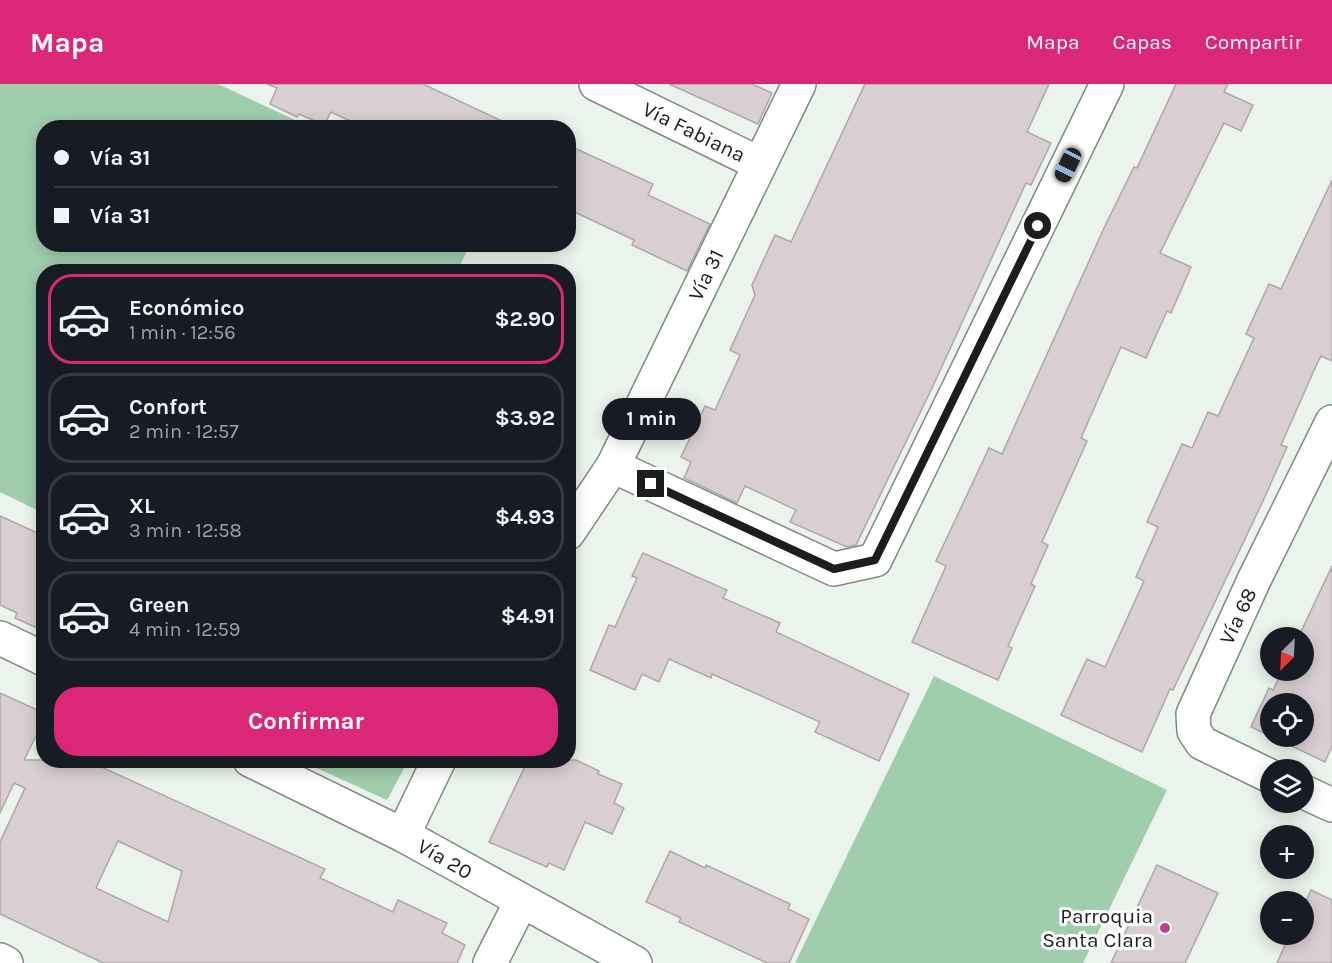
<!DOCTYPE html>
<html lang="es">
<meta charset="utf-8">
<style>
body{margin:0;font-family:Karla,sans-serif;background:#242831;color:#f1f3f6;height:100vh;display:flex;flex-direction:column;font-size:22px;white-space:nowrap}
*{box-sizing:border-box;margin:0}
p{font-size:20px;color:#9ea1a6}
.icon{flex:none;width:33px;height:33px;fill:none;stroke:currentColor;stroke-width:2;stroke-linecap:round;stroke-linejoin:round}
.map{position:relative;flex:1;overflow:hidden}
.drawer{position:absolute;left:36px;top:180px;width:540px;height:504px;display:flex;flex-direction:column;background:#171b24;border-radius:24px;box-shadow:0 3px 15px #0003}
.drawer>*{flex:none}
.banner{position:absolute;left:36px;top:36px;width:540px;height:132px;border-radius:24px;box-shadow:0 3px 15px #0003;display:grid;align-content:center;height:132px;padding:0 18px;background:#171b24}
.needle{width:39px;rotate:204deg}
.fabs{position:absolute;left:1260px;top:543px;display:grid;gap:12px}
.fabs a{display:grid;place-items:center;width:54px;height:54px;border-radius:50%;background:#171b24;box-shadow:0 3px 15px #0003;font-size:30px}
.end{position:absolute;width:27px;height:27px;margin:-14px;border:8px solid #1b1e1c;background:#fff;box-shadow:0 0 0 3px #fff}
.from{border-radius:50%}
.bubble{position:absolute;height:42px;border-radius:21px;background:#171b24;box-shadow:0 3px 15px #0003;font-size:20px;font-weight:700;line-height:42px;text-align:center}
.car{position:absolute;width:18px;height:36px;margin:-18px -9px;border-radius:8px;box-shadow:0 0 4px 2px #0007;background:linear-gradient(#222 24%,#8ab4d8 0 40%,#222 0 76%,#8ab4d8 0 86%,#222 0)}
.banner b{display:flex;align-items:center;gap:21px;height:57px;font-size:22px}
.banner b+b{border-top:2px solid #363941}
.banner i{width:15px;height:15px;background:#f1f3f6}
ul{padding:10px 0 0;list-style:none}
li{display:flex;align-items:center;gap:18px;height:90px;margin:0 12px 9px;padding:0 6px;border:3px solid #363941;border-radius:24px}
li div{flex:1}
li b{display:block;font-size:22px}
li em{font-style:normal;font-weight:700}
li.active{border-color:#db2777}
li>.icon{width:54px;height:54px;stroke-width:1.5}
.button{display:flex;gap:12px;margin-top:auto;padding:12px 18px}
.button a{flex:1;height:69px;border-radius:24px;background:#db2777;color:#fff;font-size:24px;font-weight:700;line-height:69px;text-align:center}
header{display:flex;align-items:center;gap:36px;box-sizing:border-box;height:84px;padding:0 30px;background:#db2777;color:#fff}
header strong{font-size:28px}
nav{display:flex;gap:33px;margin-inline-start:auto;font-size:21px}
.map>svg:first-child{display:block}
.green{fill:#a0cead}
.building{fill:#d9cfd3;stroke:#b0a6aa;stroke-width:1.5;fill-rule:evenodd}
.lines{fill:none;stroke-linecap:round;stroke-linejoin:round}
.minor-casing{stroke:#818983;stroke-width:36}
.minor{stroke:#fff;stroke-width:33}
.route{stroke:#1b1e1c;stroke-width:8}
.poi-dot{fill:#c23f86;stroke:#fff;stroke-width:2}
.labels{text-anchor:middle;stroke-width:6;stroke-linejoin:round;paint-order:stroke}
.street-label{font-size:21px;fill:#1b1e1c;stroke:#fff}
.poi-label{font-size:21px;fill:#1b1e1c;stroke:#fff;text-anchor:end}
</style>
<header>
<strong>Mapa</strong>
<nav><a>Mapa</a><a>Capas</a><a>Compartir</a></nav>
</header>
<div class="map">
<svg width="1332" height="879" viewBox="0 0 1332 879">
<rect width="100%" height="100%" fill="#eaf3ec"/>
<g class="green">
<polygon points="0,0 218,0 310,43 44,44 44,160 470,161 457,187 44,188 43,429 0,408"/>
<polygon points="934,592 1167,706 1083,879 795,879"/>
<polygon points="301,677 408,677 387,716"/>
</g>
<g class="building">
<polygon points="267,0 423,0 517,44 365,44 331,28 324,41 299,30 297,33 270,20 277,4"/>
<polygon points="669,0 752,0 772,9 758,40"/>
<polygon points="865,0 1049,0 1027,48 1051,59 1031,101 1026,99 933,302 856,461 847,463 790,438 796,426 745,402 737,419 684,394 691,378 681,373 705,322 715,326 740,271 730,266 755,211 752,201 775,151 791,158"/>
<polygon points="1176,0 1228,0 1224,8 1253,21 1241,47 1224,39 1160,169 1191,183 1171,229 1167,227 1146,274 1121,263 1081,354 1087,357 1042,458 1048,461 1031,500 1035,502 1008,562 1012,564 998,596 912,558 946,482 936,477 989,364 1002,370 1104,144 1134,83 1137,84"/>
<polygon points="568,61 653,100 648,111 710,140 687,187 632,161 634,156 568,125"/>
<polygon points="1332,96 1332,277 1321,272 1316,282 1281,361 1287,363 1263,417 1173,606 1170,605 1142,668 1061,631 1087,575 1105,583 1144,497 1136,493 1158,443 1147,438 1182,360 1192,364 1208,328 1218,332 1254,254 1246,250 1269,200 1281,205"/>
<polygon points="0,432 44,452 44,547 15,534 17,529 0,521"/>
<polygon points="643,469 727,506 723,514 780,539 776,548 909,610 879,677 815,648 820,638 712,590 711,594 669,575 659,598 642,590 635,606 590,586 609,541 615,543 637,494 632,492"/>
<polygon points="1332,482 1332,662 1325,678 1271,652 1304,652 1304,620 1270,620 1270,652 1251,643 1269,604 1273,606 1283,586 1304,586 1304,554 1298,554"/>
<path d="M0,609l44,20v7l-20,40h62l239,109 -5,9 73,34 5,-12 49,23 -5,10 23,12 -8,18h-354l-103,-49v-72l25,-54 -11,-5 -14,30zM118,757l64,30 -14,51 -72,-34z"/>
<polygon points="528,676 576,676 599,687 598,690 622,700 614,719 624,724 612,750 585,738 564,786 549,779 547,783 489,758"/>
<polygon points="670,767 705,784 706,781 790,820 788,825 809,835 789,879 767,879 679,838 681,834 646,818"/>
<polygon points="1157,781 1218,809 1185,879 1111,879"/>
<polygon points="1311,806 1332,816 1332,879 1277,879 1290,850 1304,850 1304,822"/>
</g>
<g class="lines">
<g class="minor-casing">
<g id="minor">
<polyline points="596,0 760,80"/>
<polyline points="613,382 834,485 875,476 1107,0"/>
<polyline points="568,449 613,382 799,0"/>
<polyline points="0,554 44,575"/>
<polyline points="250,676 403,751 635,879"/>
<polyline points="1270,692 1202,659 1194,647 1193,630 1254,496 1332,338"/>
<polyline points="1304,708 1332,721"/>
<polyline points="403,751 439,676"/>
<polyline points="0,876 6,879"/>
<polyline points="490,879 521,818"/>
</g>
</g>
<use href="#minor" class="minor"/>
</g>
<g class="lines">
<polyline class="route" points="651,400 834,485 875,476 1038,142"/>
</g>
<circle class="poi-dot" cx="1165" cy="844" r="6"/>
<g class="labels">
<g class="street-label">
<text transform="translate(694 48) rotate(26)" y="7">Vía Fabiana</text>
<text transform="translate(706 191) rotate(-64)" y="7">Vía 31</text>
<text transform="translate(1238 532) rotate(-65)" y="7">Vía 68</text>
<text transform="translate(445 775) rotate(30)" y="7">Vía 20</text>
</g>
<g class="poi-label">
<text x="1153" y="839">Parroquia<tspan x="1153" dy="24">Santa Clara</tspan></text>
</g>
</g>
</svg>
<div class="fabs">
<a><svg class="needle" viewBox="-14 -14 28 28"><path d="M0-13l5 13h-10z" fill="#e53935"/><path d="M0 13l5-13h-10z" fill="#9ea1a6"/></svg></a>
<a><svg class="icon" aria-label="locate" viewBox="0 0 24 24"><circle cx="12" cy="12" r="6"/><path d="M12 2v4M12 18v4M2 12h4M18 12h4"/></svg></a>
<a><svg class="icon" aria-label="layers" viewBox="0 0 24 24"><path d="M12 4l9 5-9 5-9-5zM3 14l9 5 9-5"/></svg></a>
<a>+</a>
<a>−</a>
</div>
<i class="end from" style="left:1038px;top:142px"></i>
<i class="end" style="left:651px;top:400px"></i>
<div class="bubble" style="left:602px;top:314px;width:99px">1 min</div>
<i class="car" style="left:1068px;top:81px;rotate:206deg"></i>
<div class="banner">
<b><i class="from"></i>Vía 31</b>
<b><i></i>Vía 31</b>
</div>
<section class="drawer">
<ul>
<li class="active"><svg class="icon" aria-label="car" viewBox="0 0 24 24"><path d="M5 17H2v-5l4-1 3-4h7l3 4 3 1v5h-3M9 17h6M6 11h13"/><circle cx="7" cy="17" r="2"/><circle cx="17" cy="17" r="2"/></svg><div><b>Económico</b><p>1 min · 12:56</p></div><em>$2.90</em></li>
<li><svg class="icon" aria-label="car" viewBox="0 0 24 24"><path d="M5 17H2v-5l4-1 3-4h7l3 4 3 1v5h-3M9 17h6M6 11h13"/><circle cx="7" cy="17" r="2"/><circle cx="17" cy="17" r="2"/></svg><div><b>Confort</b><p>2 min · 12:57</p></div><em>$3.92</em></li>
<li><svg class="icon" aria-label="car" viewBox="0 0 24 24"><path d="M5 17H2v-5l4-1 3-4h7l3 4 3 1v5h-3M9 17h6M6 11h13"/><circle cx="7" cy="17" r="2"/><circle cx="17" cy="17" r="2"/></svg><div><b>XL</b><p>3 min · 12:58</p></div><em>$4.93</em></li>
<li><svg class="icon" aria-label="car" viewBox="0 0 24 24"><path d="M5 17H2v-5l4-1 3-4h7l3 4 3 1v5h-3M9 17h6M6 11h13"/><circle cx="7" cy="17" r="2"/><circle cx="17" cy="17" r="2"/></svg><div><b>Green</b><p>4 min · 12:59</p></div><em>$4.91</em></li>
</ul>
<div class="button"><a>Confirmar</a></div>
</section>
</div>
